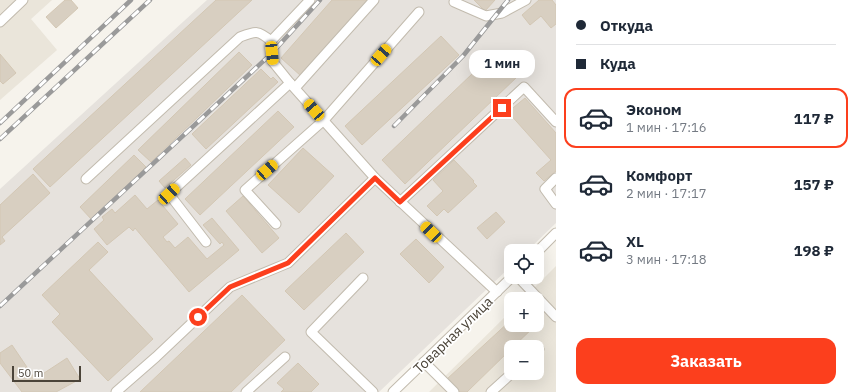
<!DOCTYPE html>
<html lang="ru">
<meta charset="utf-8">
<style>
body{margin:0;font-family:"IBM Plex Sans",sans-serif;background:#f6f6f7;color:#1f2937;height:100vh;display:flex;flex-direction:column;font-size:15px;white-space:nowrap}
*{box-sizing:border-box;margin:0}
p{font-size:13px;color:#747a83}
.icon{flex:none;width:22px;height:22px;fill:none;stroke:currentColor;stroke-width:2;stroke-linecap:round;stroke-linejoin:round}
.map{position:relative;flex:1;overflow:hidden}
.sheet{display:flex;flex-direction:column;background:#fff;width:300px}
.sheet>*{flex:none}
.banner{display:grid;align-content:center;height:88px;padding:0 20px;background:#fff}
.controls{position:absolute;left:504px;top:244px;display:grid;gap:8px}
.controls a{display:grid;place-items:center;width:40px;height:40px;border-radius:8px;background:#fff;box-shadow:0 4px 16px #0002;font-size:20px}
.scale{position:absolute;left:12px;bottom:10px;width:69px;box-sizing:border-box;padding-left:4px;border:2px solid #4b4439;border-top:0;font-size:11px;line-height:14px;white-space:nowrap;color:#4b4439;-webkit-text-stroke:3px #fff;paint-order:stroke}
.end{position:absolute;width:18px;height:18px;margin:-9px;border:5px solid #fc3f1d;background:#fff;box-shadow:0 0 0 2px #fff}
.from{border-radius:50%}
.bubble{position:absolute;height:28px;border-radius:12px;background:#fff;box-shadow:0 4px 16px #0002;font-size:13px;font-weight:700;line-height:28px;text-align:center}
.car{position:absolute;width:12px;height:24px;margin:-12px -6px;border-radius:5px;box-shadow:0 0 3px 1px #0007;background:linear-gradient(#f5c518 24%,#345 0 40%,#f5c518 0 76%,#345 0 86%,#f5c518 0)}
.banner b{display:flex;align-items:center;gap:14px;height:38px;font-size:15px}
.banner b+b{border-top:1px solid #e0e1e3}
.banner i{width:10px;height:10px;background:#1f2937}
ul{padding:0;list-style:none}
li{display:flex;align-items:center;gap:12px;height:60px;margin:0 8px 6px;padding:0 12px;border:2px solid transparent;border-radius:12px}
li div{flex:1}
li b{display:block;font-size:15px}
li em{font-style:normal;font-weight:700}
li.active{border-color:#fc3f1d}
li>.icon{width:36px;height:36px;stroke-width:1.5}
.cta{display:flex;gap:8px;margin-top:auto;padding:8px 20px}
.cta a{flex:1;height:46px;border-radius:12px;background:#fc3f1d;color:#fff;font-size:16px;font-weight:700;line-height:46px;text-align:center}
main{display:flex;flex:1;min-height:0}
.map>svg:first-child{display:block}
.residential{fill:#eae5da;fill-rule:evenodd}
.industrial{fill:#e6e2dd}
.building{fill:#d8cfc1;stroke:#d3c7b4}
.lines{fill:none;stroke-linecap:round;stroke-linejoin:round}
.minor-casing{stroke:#c2bbae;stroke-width:11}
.minor{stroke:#fff;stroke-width:9}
.rail-casing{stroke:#9a9a9a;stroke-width:4.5}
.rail{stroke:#fff;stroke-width:3;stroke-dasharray:9;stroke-linecap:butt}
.route{stroke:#fc3f1d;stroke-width:5}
.labels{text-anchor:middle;stroke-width:3.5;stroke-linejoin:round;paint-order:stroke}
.street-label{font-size:14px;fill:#4b4439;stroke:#fff}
</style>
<main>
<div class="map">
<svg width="556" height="392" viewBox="0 0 556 392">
<rect width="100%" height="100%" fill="#f6f3ec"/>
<g class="residential">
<polygon points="0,0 52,0 31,19 57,50 0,100"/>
<path d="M556,266v126h-127l82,-81v14h26v-26h-14zM511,347h26v26h-26z"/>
</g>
<polygon class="industrial" points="207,0 556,0 556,223 527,251 511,251 511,266 379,392 0,392 0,189"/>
<g class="building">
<polygon points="65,0 71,0 78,8 56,28 46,17"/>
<polygon points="216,0 252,0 50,187 33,169"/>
<polygon points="332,0 369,0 301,76 281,58"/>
<polygon points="474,0 495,0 485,11"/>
<polygon points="539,0 552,0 556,5 556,24 551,28 541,16 530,25 522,15"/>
<polygon points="441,36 459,55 362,145 345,126"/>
<polygon points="239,52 252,65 151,162 138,150"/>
<polygon points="495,52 518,76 405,184 382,160"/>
<polygon points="0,54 16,73 3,84 0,81"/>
<polygon points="261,69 271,79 273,77 278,82 206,149 192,134"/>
<polygon points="525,98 556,133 556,171 544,181 536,173 551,160 508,112"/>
<polygon points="278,111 294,127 200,215 185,199"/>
<polygon points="303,148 334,176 299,213 268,185"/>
<polygon points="134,155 146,167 92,220 80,207"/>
<polygon points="185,158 191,165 165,188 159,181"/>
<polygon points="454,160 474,181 473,182 477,186 448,213 444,209 437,216 427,206 443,191 433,180"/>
<polygon points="33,174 50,193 2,237 5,241 0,245 0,205"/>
<polygon points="135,195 147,209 158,200 178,224 163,237 167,242 169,241 175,248 188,237 207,259 224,245 222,242 220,244 203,225 212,218 239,250 189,292 135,228 133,231 129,227 107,245 94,229 104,220 102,217 112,209 115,213"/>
<polygon points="243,196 279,238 262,253 226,211"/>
<polygon points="496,212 505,222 487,239 477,228"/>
<polygon points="346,233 364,252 304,310 285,291"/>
<polygon points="416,239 444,267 429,283 400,254"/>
<polygon points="98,242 108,252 89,270 153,339 108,381 52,322 60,314 42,295"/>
<polygon points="242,295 285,340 231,392 140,392"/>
<polygon points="537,311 543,318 537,324"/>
<polygon points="511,320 511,325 536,325 513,347 511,347 511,349 467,392 459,392 447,379"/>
<polygon points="12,345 35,379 67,358 80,379 56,392 22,392 0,363 0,353"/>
<polygon points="298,363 319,384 311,392 281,392 284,389 277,383"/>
</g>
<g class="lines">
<g class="minor-casing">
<g id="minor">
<polyline points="454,2 486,16 502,13 526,0"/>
<polyline points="0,22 23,0"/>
<polyline points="271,41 310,0"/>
<polyline points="295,88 374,0"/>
<polyline points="556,178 545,189 556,204"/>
<path d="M86,179l154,-142c16,-6 18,-7 31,4l2,21 17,21 85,95 122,114"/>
<polyline points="400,202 524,87 556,122"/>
<polyline points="276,224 245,190 324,120 419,12"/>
<polyline points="206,242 169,194 290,83"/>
<polyline points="537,252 556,233"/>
<polyline points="518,277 556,317"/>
<polyline points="363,278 311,332 373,392"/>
<polyline points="537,350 539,349"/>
<polyline points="424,362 454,392"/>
<polyline points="116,392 156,357 230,287 288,263 375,178"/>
<polyline points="246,392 285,357"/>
<polyline points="393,392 512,277"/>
<polyline points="491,392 512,373"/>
</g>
</g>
<use href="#minor" class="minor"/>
<g class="rail-casing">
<g id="rail">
<polyline points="0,123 131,0"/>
<polyline points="394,126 463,56 508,0"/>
<polyline points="0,139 150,0"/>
<polyline points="0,306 272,53 320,0"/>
</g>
</g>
<use href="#rail" class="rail"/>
</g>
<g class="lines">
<polyline class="route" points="198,317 230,287 288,263 375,178 400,202 502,108"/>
</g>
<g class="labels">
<g class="street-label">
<text transform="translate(453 335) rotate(-44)" y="5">Товарная улица</text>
</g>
</g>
</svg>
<div class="controls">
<a><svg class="icon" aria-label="locate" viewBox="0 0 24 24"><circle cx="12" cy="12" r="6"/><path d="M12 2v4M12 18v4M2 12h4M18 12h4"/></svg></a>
<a>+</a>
<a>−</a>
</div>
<div class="scale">50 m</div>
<i class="end from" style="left:198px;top:317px"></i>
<i class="end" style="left:502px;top:108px"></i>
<div class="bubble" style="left:469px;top:50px;width:66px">1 мин</div>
<i class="car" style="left:272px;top:53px;rotate:174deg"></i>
<i class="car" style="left:381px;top:55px;rotate:41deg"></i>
<i class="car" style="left:314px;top:110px;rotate:319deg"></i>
<i class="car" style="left:267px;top:170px;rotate:49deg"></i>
<i class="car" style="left:169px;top:194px;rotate:47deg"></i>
<i class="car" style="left:431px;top:232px;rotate:314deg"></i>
</div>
<section class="sheet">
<div class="banner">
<b><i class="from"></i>Откуда</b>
<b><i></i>Куда</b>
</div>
<ul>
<li class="active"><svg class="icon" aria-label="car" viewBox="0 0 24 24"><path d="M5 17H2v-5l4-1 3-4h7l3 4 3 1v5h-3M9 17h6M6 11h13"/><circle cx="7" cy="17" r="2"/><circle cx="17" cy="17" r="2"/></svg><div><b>Эконом</b><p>1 мин · 17:16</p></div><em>117 ₽</em></li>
<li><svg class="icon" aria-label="car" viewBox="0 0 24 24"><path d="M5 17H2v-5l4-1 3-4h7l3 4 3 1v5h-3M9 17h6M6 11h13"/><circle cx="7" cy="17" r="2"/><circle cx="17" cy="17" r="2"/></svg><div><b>Комфорт</b><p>2 мин · 17:17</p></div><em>157 ₽</em></li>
<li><svg class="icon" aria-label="car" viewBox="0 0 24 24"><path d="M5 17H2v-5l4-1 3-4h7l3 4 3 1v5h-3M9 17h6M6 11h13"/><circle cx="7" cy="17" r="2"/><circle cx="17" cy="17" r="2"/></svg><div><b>XL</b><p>3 мин · 17:18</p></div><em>198 ₽</em></li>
</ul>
<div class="cta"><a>Заказать</a></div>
</section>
</main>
